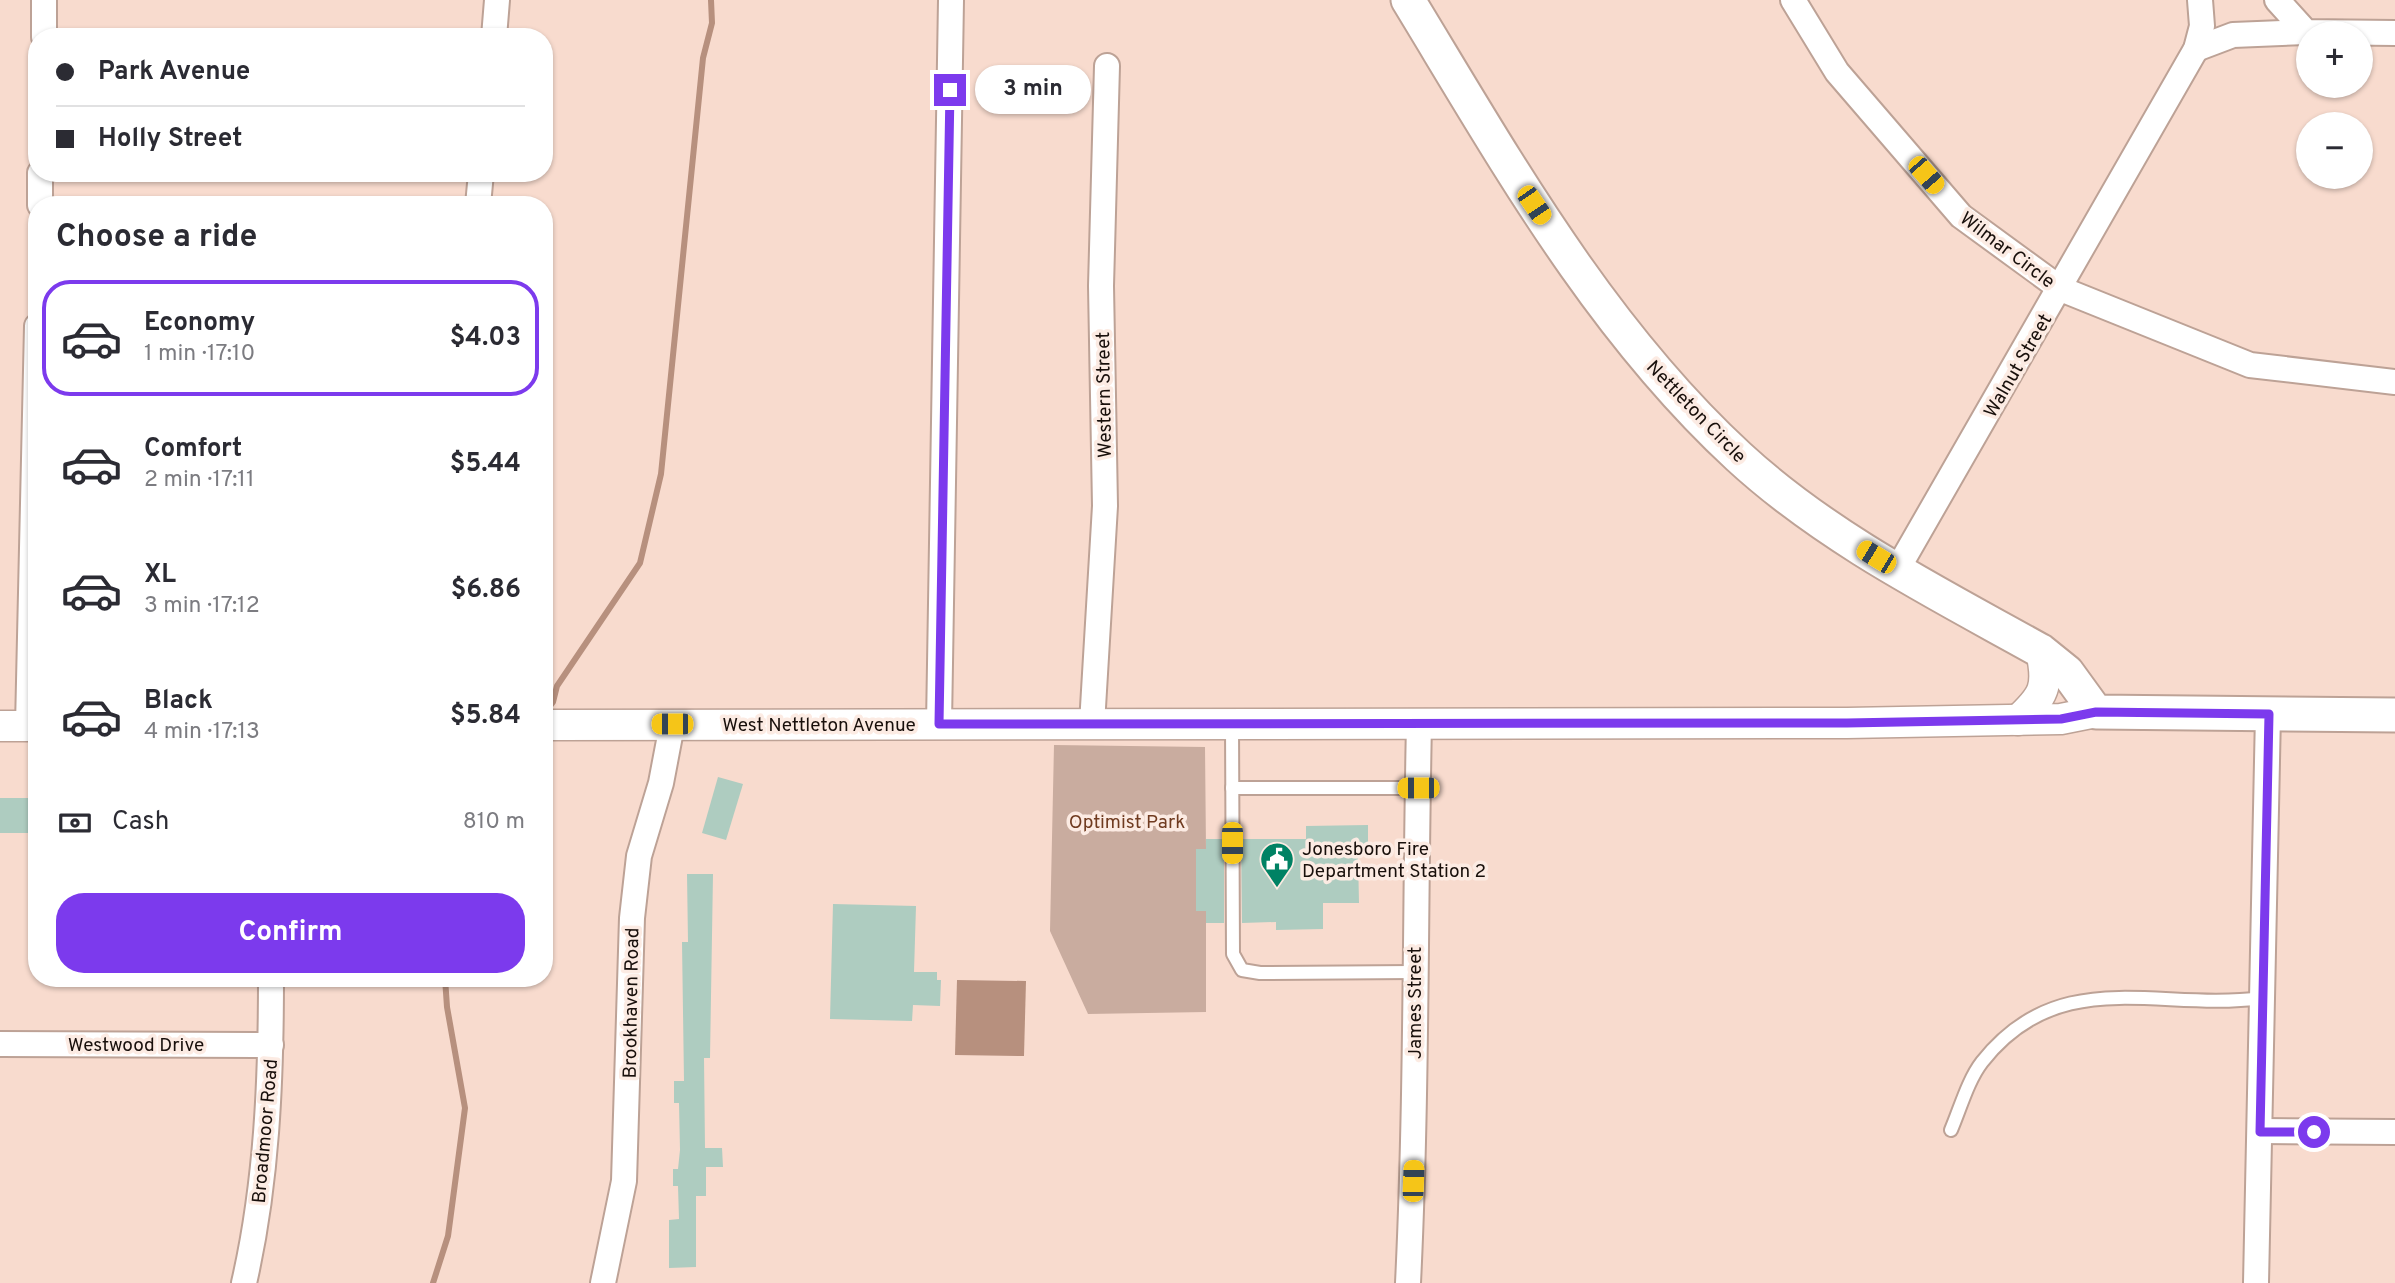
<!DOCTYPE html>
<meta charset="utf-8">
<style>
body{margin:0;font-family:Overpass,sans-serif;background:#f2f2f3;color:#2b2b33;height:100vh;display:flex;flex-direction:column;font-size:26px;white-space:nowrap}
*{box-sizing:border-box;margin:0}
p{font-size:23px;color:#7c7c81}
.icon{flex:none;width:38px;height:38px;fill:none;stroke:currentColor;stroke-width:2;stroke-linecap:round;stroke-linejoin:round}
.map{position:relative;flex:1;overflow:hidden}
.side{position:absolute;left:28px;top:196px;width:525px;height:791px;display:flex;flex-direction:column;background:#fff;border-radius:28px;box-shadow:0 2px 5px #0004}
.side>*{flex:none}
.hud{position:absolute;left:28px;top:28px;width:525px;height:154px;border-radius:28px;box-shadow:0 2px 5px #0004;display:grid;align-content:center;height:154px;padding:0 28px;background:#fff}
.controls{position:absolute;left:2296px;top:21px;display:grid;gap:14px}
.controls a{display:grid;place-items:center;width:77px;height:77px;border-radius:50%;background:#fff;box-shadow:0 2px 5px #0004;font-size:35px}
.end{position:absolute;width:32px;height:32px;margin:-16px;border:9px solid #7c3aed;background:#fff;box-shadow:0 0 0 4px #fff}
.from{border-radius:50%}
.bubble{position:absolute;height:49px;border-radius:24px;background:#fff;box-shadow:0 2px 5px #0004;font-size:23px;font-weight:700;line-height:49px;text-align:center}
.car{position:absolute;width:21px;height:42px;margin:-21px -10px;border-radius:9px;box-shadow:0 0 5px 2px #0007;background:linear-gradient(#f5c518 24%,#345 0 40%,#f5c518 0 76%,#345 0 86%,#f5c518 0)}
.hud b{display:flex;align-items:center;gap:24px;height:66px;font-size:26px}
.hud b+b{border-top:2px solid #e1e1e2}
.hud i{width:18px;height:18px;background:#2b2b33}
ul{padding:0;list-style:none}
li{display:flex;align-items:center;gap:21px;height:116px;margin:0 14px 10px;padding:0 14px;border:4px solid transparent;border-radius:28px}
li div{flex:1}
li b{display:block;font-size:26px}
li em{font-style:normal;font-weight:700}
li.selected{border-color:#7c3aed}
li>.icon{width:63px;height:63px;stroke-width:1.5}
h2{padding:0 28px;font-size:32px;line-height:84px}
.pay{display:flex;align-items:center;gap:18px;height:77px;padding:0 28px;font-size:26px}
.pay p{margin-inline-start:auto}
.action{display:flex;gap:14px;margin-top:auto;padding:14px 28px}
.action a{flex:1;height:80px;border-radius:28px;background:#7c3aed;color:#fff;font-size:28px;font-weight:700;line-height:80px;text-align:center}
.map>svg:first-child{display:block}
.green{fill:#c9ac9f}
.water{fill:#b7907e}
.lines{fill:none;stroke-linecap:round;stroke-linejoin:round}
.stream{stroke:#b7907e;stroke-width:6}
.building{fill:#aeccc0}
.service-casing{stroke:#bda296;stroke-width:16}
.minor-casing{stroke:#bda296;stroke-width:28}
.tertiary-casing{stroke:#bda296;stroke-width:33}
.secondary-casing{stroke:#bda296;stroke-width:37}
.service{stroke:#fff;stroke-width:12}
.minor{stroke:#fff;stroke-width:24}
.tertiary{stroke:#fff;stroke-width:30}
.secondary{stroke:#fff;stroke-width:33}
.route{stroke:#7c3aed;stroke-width:9}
.labels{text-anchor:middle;stroke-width:7;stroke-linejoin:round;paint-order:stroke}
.street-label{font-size:19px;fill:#180f0b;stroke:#fcebe3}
.park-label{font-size:19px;fill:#703b20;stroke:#fcebe3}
.poi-label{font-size:19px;fill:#180f0b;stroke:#fcebe3;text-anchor:start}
</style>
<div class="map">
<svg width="2395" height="1283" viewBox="0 0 2395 1283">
<rect width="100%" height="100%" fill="#f8dbce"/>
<polygon class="green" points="1054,745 1205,747 1206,849 1196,849 1196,911 1206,911 1206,1012 1088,1014 1050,931"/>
<polygon class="water" points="957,980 1026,981 1024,1056 955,1055"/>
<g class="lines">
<g class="stream">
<polyline points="544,714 553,702 557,686 640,563 661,474 703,58 712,23 711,0"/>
<polyline points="433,1283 448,1236 465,1108 447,1007 445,978"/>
</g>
</g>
<g class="building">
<polygon points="718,777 743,784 726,840 702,833"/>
<rect x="0" y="798" width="28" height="35"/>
<polygon points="1368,825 1368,856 1358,856 1359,903 1323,903 1323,929 1276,930 1276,922 1242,923 1241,839 1306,839 1306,826"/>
<polygon points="1206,839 1224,839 1224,923 1206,923 1206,911 1196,911 1196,849 1206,849"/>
<polygon points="687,874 713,874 710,1058 704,1058 705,1148 722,1148 723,1167 706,1167 706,1196 696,1196 696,1267 669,1268 669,1220 679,1219 678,1186 673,1186 673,1169 678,1169 680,1150 679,1103 674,1103 674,1081 684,1081 682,942 688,942"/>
<polygon points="833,904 916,906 914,972 937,972 937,980 941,980 940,1006 913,1005 912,1021 830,1019"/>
</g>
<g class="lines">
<g class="service-casing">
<g id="service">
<polyline points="1232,724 1233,954 1242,970 1260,973 1414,972"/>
<polyline points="1232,788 1418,788"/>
<path d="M1951,1130c9,-21 17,-50 31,-68 78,-99 176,-50 280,-64"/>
</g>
</g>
<g class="minor-casing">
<g id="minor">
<polyline points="1793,0 1837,72 1961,216 2061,289 2250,365 2395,382"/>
<polyline points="2277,0 2306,32 2395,33"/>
<polyline points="44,37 44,0"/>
<polyline points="494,37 497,0"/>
<polyline points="2196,49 2233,35 2306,32"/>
<polyline points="40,205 40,173"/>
<polyline points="478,205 481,173"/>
<polyline points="1897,570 2196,49 2202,26 2200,0"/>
<polyline points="939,724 951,0"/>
<polyline points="1092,724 1105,506 1101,286 1107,66"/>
<polyline points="28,726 37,326"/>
<polyline points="0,1044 271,1045"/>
<polyline points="2260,1131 2395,1132"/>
<path d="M244,1283c23,-100 27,-203 27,-305"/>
<polyline points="603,1283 624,1181 632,918 639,856 661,783 672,725"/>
<path d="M1408,1283c9,-186 7,-373 11,-560"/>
<polyline points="2256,1283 2268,714"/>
</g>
</g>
<g class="tertiary-casing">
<g id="tertiary">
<path d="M2018,720c26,-24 31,-33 23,-69"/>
<polyline points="544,725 1847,723 2061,719 2096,712"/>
<polyline points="0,726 37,726"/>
</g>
</g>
<g class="secondary-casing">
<path id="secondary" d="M1408,0c98,161 191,328 331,457 88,81 198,136 302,194l26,21 29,40 299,3"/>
</g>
<use href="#service" class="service"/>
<use href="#minor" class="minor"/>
<use href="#tertiary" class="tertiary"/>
<use href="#secondary" class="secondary"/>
</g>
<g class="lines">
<polyline class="route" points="950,90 939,724 1847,723 2061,719 2096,712 2269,714 2260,1132 2314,1132"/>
</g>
<defs>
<g id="civic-pin" transform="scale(1.75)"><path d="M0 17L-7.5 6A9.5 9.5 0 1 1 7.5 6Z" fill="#008264" stroke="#fcebe3"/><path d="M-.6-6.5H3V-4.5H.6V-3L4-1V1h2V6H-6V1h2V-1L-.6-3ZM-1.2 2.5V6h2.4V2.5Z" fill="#fff"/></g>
</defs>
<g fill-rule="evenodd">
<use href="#civic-pin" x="1277" y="859"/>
</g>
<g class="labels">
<g class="street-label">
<text transform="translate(2008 249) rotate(37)" y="7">Wilmar Circle</text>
<text transform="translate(2017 365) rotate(-60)" y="7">Walnut Street</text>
<text transform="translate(1103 395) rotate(-91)" y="7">Western Street</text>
<text transform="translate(1697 411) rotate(46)" y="7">Nettleton Circle</text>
<text x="819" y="731">West Nettleton Avenue</text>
<text transform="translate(630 1003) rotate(-89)" y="7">Brookhaven Road</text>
<text transform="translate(1414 1003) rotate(-90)" y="7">James Street</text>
<text x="136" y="1051">Westwood Drive</text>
<text transform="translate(264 1131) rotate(-85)" y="7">Broadmoor Road</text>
</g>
<g class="park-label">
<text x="1127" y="828">Optimist Park</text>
</g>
<g class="poi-label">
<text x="1302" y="855">Jonesboro Fire<tspan x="1302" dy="22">Department Station 2</tspan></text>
</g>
</g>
</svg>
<div class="controls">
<a>+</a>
<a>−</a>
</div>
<i class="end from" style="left:2314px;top:1132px"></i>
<i class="end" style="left:950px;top:90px"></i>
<div class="bubble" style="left:975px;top:65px;width:116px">3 min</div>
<i class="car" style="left:1926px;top:175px;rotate:139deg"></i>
<i class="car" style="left:1534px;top:205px;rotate:146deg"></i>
<i class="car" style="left:1876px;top:557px;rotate:301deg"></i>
<i class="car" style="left:672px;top:724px;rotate:270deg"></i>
<i class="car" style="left:1418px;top:788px;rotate:270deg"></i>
<i class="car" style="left:1232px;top:843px;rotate:180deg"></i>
<i class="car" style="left:1413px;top:1181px;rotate:2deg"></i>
<div class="hud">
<b><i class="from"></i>Park Avenue</b>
<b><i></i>Holly Street</b>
</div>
<section class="side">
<h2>Choose a ride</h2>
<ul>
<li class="selected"><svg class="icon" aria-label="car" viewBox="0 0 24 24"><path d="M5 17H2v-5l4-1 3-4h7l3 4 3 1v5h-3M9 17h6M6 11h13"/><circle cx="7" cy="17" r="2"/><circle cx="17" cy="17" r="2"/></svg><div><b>Economy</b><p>1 min · 17:10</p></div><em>$4.03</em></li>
<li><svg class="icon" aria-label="car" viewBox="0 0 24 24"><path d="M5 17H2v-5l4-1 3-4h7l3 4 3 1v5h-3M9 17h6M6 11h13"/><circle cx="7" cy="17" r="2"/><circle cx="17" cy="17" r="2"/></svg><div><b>Comfort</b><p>2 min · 17:11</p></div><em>$5.44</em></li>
<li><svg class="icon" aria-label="car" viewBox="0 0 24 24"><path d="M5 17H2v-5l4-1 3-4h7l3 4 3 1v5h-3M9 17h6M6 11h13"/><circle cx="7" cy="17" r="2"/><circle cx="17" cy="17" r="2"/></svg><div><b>XL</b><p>3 min · 17:12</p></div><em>$6.86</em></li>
<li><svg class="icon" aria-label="car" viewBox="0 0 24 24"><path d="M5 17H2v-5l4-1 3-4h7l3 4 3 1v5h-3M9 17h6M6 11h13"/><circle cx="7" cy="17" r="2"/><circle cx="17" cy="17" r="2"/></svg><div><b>Black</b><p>4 min · 17:13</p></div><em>$5.84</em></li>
</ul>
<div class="pay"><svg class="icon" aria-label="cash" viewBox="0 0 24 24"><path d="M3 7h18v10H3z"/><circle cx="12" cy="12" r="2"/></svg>Cash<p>810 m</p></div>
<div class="action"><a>Confirm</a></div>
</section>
</div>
